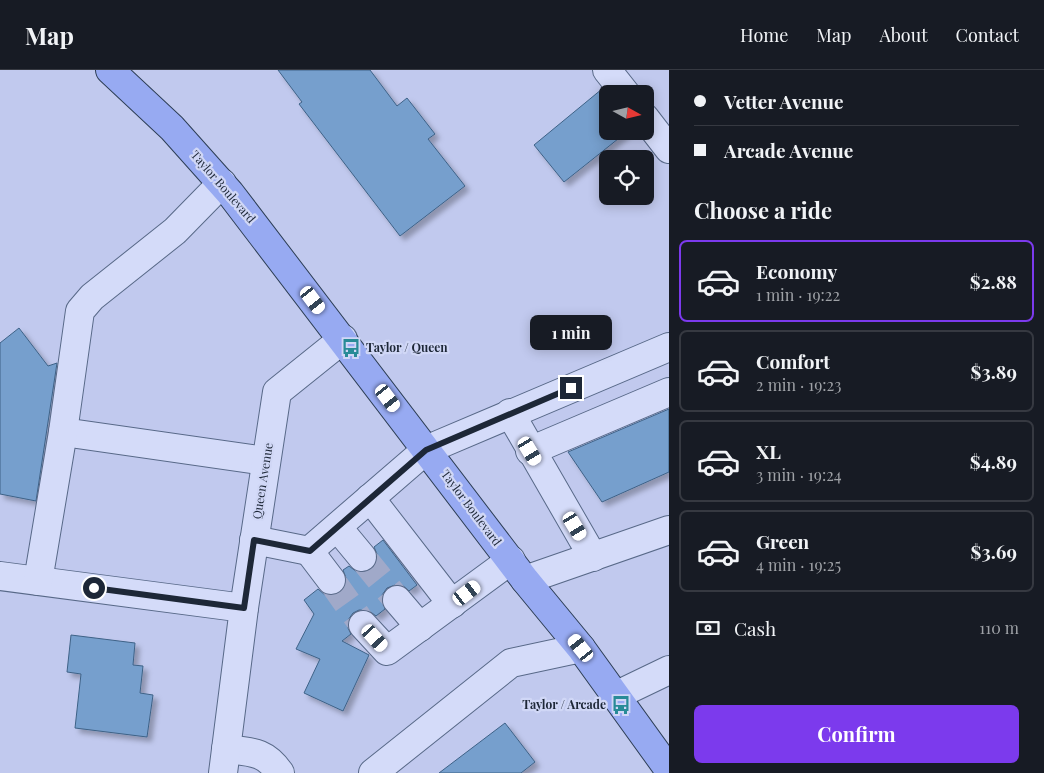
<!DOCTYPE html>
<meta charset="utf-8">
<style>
body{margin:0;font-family:"Playfair Display",serif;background:#20242c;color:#f1f3f6;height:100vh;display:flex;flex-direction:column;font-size:19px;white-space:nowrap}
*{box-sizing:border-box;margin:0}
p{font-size:16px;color:#9ea1a6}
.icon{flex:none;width:28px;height:28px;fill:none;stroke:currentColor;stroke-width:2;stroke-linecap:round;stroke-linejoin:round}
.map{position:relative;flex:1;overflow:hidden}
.details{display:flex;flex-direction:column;background:#171b24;width:375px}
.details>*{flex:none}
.banner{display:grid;align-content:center;height:110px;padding:0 25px;background:#171b24}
.needle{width:32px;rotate:98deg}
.fabs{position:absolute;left:599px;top:15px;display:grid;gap:10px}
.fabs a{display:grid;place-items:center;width:55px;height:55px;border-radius:8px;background:#171b24;box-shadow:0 2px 12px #0003;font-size:25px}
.end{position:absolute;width:22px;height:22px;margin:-11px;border:6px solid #1d2737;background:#fff;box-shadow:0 0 0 2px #fff}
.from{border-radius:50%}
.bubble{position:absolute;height:35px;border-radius:8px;background:#171b24;box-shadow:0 2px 12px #0003;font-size:16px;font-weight:700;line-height:35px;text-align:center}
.car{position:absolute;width:15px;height:30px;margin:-15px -8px;border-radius:6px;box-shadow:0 0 4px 1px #0007;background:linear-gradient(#fff 24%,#345 0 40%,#fff 0 76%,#345 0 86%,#fff 0)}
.banner b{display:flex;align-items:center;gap:18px;height:48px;font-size:19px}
.banner b+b{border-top:1px solid #363941}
.banner i{width:12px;height:12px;background:#f1f3f6}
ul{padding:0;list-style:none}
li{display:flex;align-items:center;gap:15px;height:82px;margin:0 10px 8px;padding:0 15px;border:2px solid #363941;border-radius:8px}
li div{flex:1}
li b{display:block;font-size:19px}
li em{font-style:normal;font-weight:700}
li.selected{border-color:#7c3aed}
li>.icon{width:45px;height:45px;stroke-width:1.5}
h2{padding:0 25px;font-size:22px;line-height:60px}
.pay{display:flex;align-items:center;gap:12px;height:55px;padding:0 25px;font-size:19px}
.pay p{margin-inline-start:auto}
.primary-button{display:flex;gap:10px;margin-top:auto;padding:10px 25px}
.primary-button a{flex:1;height:58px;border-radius:8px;background:#7c3aed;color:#fff;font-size:20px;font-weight:700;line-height:58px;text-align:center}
header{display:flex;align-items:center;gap:30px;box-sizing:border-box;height:70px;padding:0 25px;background:#171b24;border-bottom:1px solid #363941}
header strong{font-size:24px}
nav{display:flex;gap:28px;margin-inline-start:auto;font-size:18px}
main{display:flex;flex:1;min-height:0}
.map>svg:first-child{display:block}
.building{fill:#769fcd;stroke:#3e6287;filter:url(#shadow)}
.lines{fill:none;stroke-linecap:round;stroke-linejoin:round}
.minor-tunnel{stroke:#a0a9c9;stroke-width:28;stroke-dasharray:28 14;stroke-linecap:butt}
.minor-casing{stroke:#586988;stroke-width:30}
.major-casing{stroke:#2d3e55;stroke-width:30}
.minor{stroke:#d4dbf9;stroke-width:28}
.major{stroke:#97aaf2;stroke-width:28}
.route{stroke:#1d2737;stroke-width:6}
.labels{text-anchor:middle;stroke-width:4.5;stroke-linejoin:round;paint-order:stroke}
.street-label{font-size:12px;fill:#1d2737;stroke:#d0d7f6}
.poi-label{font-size:12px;font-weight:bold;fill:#1d2737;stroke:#d0d7f6;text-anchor:start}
</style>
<header>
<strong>Map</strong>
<nav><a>Home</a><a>Map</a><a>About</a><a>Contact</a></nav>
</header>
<main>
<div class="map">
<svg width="669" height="703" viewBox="0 0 669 703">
<defs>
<filter id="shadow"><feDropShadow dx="4.5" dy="4.5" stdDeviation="2.5" flood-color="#0004"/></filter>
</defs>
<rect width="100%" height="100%" fill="#c1c9ee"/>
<g class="building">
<polygon points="278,0 370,0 397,36 407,28 435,64 428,69 465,116 400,166 299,34 302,32"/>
<polygon points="602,19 608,26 608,61 628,61 564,112 534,75"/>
<polygon points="19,258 48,296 57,293 36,431 0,424 0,273"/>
<polygon points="669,339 669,402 602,432 568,382"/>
<polygon points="383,470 417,515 409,521 402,515 395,515 387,518 382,525 385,539 376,546 368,540 359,540 353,543 348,550 348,558 351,564 342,571 369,585 343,641 304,623 320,589 296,579 314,544 304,530 318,519 325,525 332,526 340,523 346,516 346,508 343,500 349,496 357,502 364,502 372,499 377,492 377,484 374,477"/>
<polygon points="71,565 135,573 133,595 143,596 140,623 153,625 147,667 75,658 81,604 67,602"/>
<polygon points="505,653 535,692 521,703 439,703"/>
</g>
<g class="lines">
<g class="minor-tunnel">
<polyline points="362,487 397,530"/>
<polyline points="331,510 363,555"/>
</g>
<g class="minor-casing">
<g id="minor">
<polyline points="607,0 626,24"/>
<polyline points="645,48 669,79"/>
<polyline points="510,343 593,487"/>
<polyline points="63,362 266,391"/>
<polyline points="530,381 669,322"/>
<polyline points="370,428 452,534"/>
<polyline points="338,458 362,487"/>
<polyline points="254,470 309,481 426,380 669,277"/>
<polyline points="309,481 331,510"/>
<polyline points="0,506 244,538"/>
<polyline points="525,510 669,460"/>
<polyline points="38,511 63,362 80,241 92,227 175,161 222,113"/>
<polyline points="397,530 420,557"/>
<polyline points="363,555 387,581 511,490"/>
<polyline points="615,626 669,600"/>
<path d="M226,679c25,3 39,2 54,24"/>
<polyline points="223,703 244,538 277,322 343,269"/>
<polyline points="373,703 511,593 581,578"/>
</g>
</g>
<g class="major-casing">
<polyline id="major" points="110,0 172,58 230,123 525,510 581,578 669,700"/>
</g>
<use href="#minor" class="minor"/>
<use href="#major" class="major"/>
</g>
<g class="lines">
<polyline class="route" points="94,518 244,538 254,470 310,481 426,380 571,318"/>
</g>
<defs>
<g id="bus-bare" transform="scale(1.5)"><path d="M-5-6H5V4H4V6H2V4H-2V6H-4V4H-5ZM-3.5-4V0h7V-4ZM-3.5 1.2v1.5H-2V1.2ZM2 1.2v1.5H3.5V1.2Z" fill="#288b97" stroke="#d0d7f6" stroke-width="2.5" paint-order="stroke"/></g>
</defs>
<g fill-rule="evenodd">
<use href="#bus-bare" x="351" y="278"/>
<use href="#bus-bare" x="621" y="635"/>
</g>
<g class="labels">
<g class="street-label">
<text transform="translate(223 117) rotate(49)" y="4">Taylor Boulevard</text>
<text transform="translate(263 411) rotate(-81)" y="4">Queen Avenue</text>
<text transform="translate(471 438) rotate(53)" y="4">Taylor Boulevard</text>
</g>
<g class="poi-label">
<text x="366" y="282">Taylor / Queen</text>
<text x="606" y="639" text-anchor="end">Taylor / Arcade</text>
</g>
</g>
</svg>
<div class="fabs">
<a><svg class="needle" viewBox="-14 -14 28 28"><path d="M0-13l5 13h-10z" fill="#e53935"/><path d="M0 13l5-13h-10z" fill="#9ea1a6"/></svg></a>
<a><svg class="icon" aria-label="locate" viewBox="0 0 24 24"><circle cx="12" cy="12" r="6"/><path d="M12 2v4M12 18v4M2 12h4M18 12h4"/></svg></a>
</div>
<i class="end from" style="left:94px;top:518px"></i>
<i class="end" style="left:571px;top:318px"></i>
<div class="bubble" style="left:530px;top:245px;width:82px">1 min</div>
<i class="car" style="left:313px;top:230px;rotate:143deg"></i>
<i class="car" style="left:388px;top:328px;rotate:143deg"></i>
<i class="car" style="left:530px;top:381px;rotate:149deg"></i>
<i class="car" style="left:575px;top:456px;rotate:149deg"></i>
<i class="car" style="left:467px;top:523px;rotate:53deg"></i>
<i class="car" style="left:375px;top:568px;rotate:138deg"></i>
<i class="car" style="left:581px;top:578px;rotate:321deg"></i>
</div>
<section class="details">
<div class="banner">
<b><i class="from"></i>Vetter Avenue</b>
<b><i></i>Arcade Avenue</b>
</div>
<h2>Choose a ride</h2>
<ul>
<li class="selected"><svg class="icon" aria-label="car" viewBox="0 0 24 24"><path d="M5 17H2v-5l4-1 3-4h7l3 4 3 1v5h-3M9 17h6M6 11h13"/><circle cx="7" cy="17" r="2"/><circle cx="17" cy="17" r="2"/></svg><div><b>Economy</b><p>1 min · 19:22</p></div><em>$2.88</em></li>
<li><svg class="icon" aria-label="car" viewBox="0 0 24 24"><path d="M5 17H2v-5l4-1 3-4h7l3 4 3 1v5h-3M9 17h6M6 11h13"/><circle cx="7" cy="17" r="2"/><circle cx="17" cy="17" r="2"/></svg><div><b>Comfort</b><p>2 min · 19:23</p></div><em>$3.89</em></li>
<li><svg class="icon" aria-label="car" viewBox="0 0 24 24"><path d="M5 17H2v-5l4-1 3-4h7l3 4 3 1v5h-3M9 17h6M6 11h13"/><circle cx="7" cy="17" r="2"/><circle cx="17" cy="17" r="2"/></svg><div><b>XL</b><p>3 min · 19:24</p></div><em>$4.89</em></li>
<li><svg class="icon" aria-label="car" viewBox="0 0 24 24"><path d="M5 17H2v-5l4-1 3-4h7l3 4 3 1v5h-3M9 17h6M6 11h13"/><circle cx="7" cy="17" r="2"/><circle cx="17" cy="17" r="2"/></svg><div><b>Green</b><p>4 min · 19:25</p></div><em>$3.69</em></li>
</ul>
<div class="pay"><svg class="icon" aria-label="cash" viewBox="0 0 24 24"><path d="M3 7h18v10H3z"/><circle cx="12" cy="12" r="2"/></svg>Cash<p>110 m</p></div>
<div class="primary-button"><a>Confirm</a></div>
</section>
</main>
